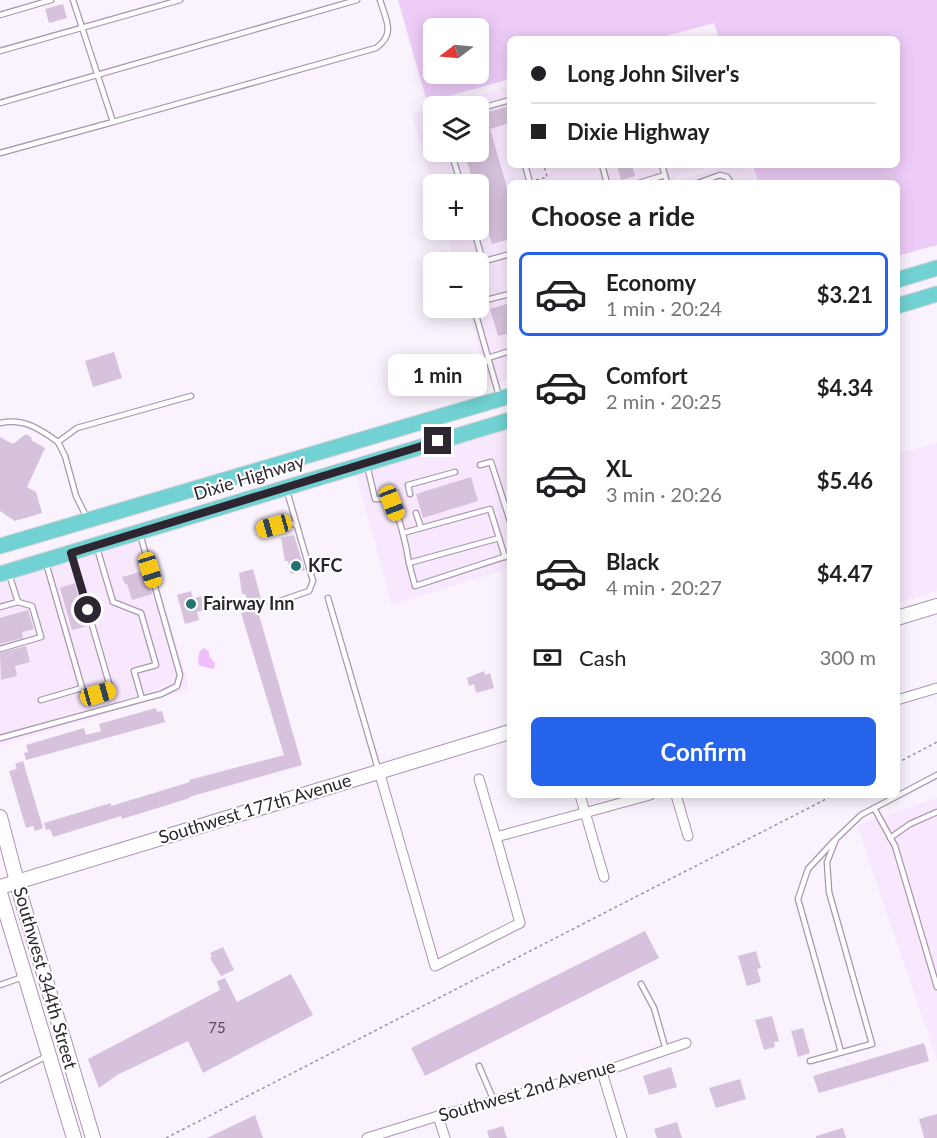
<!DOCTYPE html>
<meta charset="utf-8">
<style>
body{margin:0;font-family:Lato,sans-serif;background:#f6f6f6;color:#202124;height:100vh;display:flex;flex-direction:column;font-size:22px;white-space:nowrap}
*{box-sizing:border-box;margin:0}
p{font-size:20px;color:#757577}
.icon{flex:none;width:33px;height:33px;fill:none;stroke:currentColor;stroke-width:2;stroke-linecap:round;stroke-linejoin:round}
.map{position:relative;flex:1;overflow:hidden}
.side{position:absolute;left:507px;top:180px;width:393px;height:618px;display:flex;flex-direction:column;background:#fff;border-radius:9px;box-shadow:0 3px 15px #0003}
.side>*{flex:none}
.guide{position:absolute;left:507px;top:36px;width:393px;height:132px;border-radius:9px;box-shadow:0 3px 15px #0003;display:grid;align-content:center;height:132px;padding:0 24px;background:#fff}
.needle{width:39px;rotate:254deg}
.tools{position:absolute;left:423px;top:18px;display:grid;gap:12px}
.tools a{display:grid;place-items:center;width:66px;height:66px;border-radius:9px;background:#fff;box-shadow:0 3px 15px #0003;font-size:30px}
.end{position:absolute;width:27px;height:27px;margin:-14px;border:8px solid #2d252f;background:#fff;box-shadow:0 0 0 3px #fff}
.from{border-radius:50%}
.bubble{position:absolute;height:42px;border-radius:9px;background:#fff;box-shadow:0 3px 15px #0003;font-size:20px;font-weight:700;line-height:42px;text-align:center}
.car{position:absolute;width:18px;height:36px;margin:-18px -9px;border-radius:8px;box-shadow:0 0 4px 2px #0007;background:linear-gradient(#f5c518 24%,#345 0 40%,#f5c518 0 76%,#345 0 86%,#f5c518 0)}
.guide b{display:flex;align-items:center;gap:21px;height:57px;font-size:22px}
.guide b+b{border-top:2px solid #e0e0e0}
.guide i{width:15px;height:15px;background:#202124}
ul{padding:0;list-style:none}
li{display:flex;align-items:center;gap:18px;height:84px;margin:0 12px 9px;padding:0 12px;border:3px solid transparent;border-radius:9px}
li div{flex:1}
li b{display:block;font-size:22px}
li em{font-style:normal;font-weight:700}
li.on{border-color:#2563eb}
li>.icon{width:54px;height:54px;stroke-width:1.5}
h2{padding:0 24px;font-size:27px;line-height:72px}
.pay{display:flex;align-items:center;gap:15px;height:66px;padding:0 24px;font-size:22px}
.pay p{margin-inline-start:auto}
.button{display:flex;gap:12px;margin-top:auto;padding:12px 24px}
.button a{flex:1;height:69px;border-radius:9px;background:#2563eb;color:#fff;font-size:24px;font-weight:700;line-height:69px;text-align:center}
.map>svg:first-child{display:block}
.built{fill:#f8e8fd}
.green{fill:#eeccf8;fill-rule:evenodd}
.water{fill:#f0befe}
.building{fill:#d7c2dd}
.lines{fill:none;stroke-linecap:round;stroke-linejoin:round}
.service-casing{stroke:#aa96b0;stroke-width:7}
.minor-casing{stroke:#aa96b0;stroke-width:11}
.secondary-casing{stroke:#aa96b0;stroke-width:16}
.trunk-casing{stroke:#d5d3d5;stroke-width:17}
.path{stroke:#99919c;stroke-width:1.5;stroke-dasharray:3 3;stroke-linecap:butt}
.service{stroke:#fff;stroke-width:4.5}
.minor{stroke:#fff;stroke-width:9}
.secondary{stroke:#fff;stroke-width:14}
.trunk{stroke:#72d2d3;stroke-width:15}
.route{stroke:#2d252f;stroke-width:8}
.poi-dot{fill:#277273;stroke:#fff;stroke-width:2}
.labels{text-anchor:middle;stroke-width:4.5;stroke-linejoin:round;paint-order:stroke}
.number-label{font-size:15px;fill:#584c5a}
.street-label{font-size:18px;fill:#2d252f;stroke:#fff}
.poi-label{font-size:18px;font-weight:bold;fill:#2d252f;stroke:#fff;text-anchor:start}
</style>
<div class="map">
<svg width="937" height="1138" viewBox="0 0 937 1138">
<rect width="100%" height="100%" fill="#faf2fd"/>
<g class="built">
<polygon points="510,86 510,165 600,165 605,183 510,183 510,289 479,298 478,262 455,262 445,230 478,230 478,184 434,184 433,188 412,114 433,108 434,152 478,152 478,106 439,106"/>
<polygon points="605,165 718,165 675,177 677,183 610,183"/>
<polygon points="733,165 750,165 756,183 679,183 678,179"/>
<polygon points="510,291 510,379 489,385 468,308 478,308 479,300"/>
<polygon points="510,428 510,568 392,605 356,474"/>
<polygon points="937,442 937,591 897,603 897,454"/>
<polygon points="144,538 188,682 187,690 0,745 0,583"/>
<polygon points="937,798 937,1060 857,825"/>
</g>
<path class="green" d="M398,0h539v245l-40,11v-73h-68l-1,-3 -12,3h-58l-5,-18h144v-126h-178l-5,-16 -59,16h-145v40l-83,23zM434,28h44v46h-44z"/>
<polygon class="water" points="203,648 209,651 209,656 215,663 214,669 200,666 198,663 199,653"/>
<g class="building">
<polygon points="63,4 67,18 49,23 45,9"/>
<polygon points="510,106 510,123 490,129 510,198 510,239 492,244 478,199 478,184 474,184 464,152 478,152 478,115"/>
<polygon points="617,165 632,165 635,176 621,180"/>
<polygon points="510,303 510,333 498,336 490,309"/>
<polygon points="114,352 122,378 93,387 85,361"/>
<polygon points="26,434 32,438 31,440 45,448 27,487 36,492 42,513 15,521 0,511 0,437 13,444"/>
<polygon points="471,477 478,501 423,518 416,494"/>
<polygon points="294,535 305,570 291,574 288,561 285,561 281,538"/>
<polygon points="253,569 261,599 248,602 245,594 242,594 239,573"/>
<polygon points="146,570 152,594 132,600 127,584 125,584 122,577"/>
<polygon points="75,583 88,626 72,630 60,588"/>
<polygon points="191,591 193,599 201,596 204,610 197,612 199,620 185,624 177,595"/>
<polygon points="257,608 302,765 189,797 190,798 122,819 121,816 53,837 50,829 46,830 44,823 111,803 111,806 190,782 189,780 284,755 241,613"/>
<polygon points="28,610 34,629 22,632 23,638 0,644 0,618"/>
<polygon points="26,646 30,662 15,666 17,676 1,680 0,653"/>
<polygon points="484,671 485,675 490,673 494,688 476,693 474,684 469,686 467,678"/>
<polygon points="156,708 157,712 162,711 165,722 26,760 24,753 28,752 26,745 84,728 86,735 101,731 99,724"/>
<polygon points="23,761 43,828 35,831 33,826 26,828 9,771 17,769 15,764"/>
<polygon points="645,931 659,958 425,1076 411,1048"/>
<polygon points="223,947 234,970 221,976 210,958 212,957 210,953"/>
<polygon points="756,951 761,968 757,969 761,982 747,986 738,956"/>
<polygon points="291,974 313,1015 203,1073 188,1041 117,1075 99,1088 88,1059 220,990 217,981 225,978 237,1002"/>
<polygon points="772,1016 779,1041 774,1042 775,1047 764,1050 755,1020"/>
<polygon points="803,1028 810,1053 798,1057 791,1031"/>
<polygon points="924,1043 929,1061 819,1093 813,1076"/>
<polygon points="671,1067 677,1087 649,1095 643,1076"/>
<polygon points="740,1079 746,1099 716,1108 709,1088"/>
<polygon points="937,1114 937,1138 924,1138 919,1119"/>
<polygon points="255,1115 263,1138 207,1138"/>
<polygon points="677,1122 682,1138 657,1138 654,1129"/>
<polygon points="503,1126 507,1138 489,1138 487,1131"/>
<polygon points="843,1128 846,1138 816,1138 816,1136"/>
</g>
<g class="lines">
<g class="service-casing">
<g id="service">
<polyline points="0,15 51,0"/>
<polyline points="0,51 180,0"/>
<polyline points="0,103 357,0"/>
<polyline points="478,109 510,100"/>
<path d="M113,122l263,-74c20,-14 10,-28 4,-48"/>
<polyline points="451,152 461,184"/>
<polyline points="0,153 113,122 73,0"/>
<polyline points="525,165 530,183"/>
<polyline points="602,165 607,183"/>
<polyline points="662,165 667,183"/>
<polyline points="639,183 665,175"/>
<polyline points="698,183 720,175 727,177 731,183"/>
<polyline points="474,230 483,262"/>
<polyline points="478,263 510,254"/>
<polyline points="478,302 510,294"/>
<polyline points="474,308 499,396"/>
<polyline points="488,358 510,351"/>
<path d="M0,423c24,-5 40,6 58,19"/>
<path d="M367,465l8,34c5,0 10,-1 14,2 10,8 18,49 20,62l90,-25"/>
<polyline points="480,465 491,462 510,521"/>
<polyline points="410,494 408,485 455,472"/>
<polyline points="416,513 421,528"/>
<polyline points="86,516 76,496 65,456 58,442 77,428 191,396"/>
<path d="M260,530c11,-3 27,-12 37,-4"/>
<polyline points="403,533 490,509 505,557"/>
<polyline points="140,534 180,675 177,686 161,694 142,699"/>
<polyline points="46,563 85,698 111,690 72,556"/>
<polyline points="409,563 415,586 510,555"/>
<polyline points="9,574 18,602"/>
<polyline points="328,598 378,769"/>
<polyline points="280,601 309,591 313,581 287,491"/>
<polyline points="0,607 18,602 32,606 41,637 0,649"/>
<polyline points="41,700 82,688"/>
<polyline points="0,738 142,699 134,671 156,665 141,613 113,602 97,548"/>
<polyline points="874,808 895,846 937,987"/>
<polyline points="890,838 910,824 937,812"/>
<polyline points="834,841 808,869 798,899 841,1052"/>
<polyline points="641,984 654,1008 666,1050"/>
<polyline points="0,985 23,977"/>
<polyline points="810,1061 872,1044 829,892 827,862 836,839 861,815 937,775"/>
<polyline points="479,1066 494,1101"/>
<polyline points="0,1080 47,1056"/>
</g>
</g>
<g class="minor-casing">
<g id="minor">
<polyline points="897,700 937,688"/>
<polyline points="379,771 435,966 520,923 496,837 650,795"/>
<polyline points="479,779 496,837"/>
<polyline points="580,795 604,877"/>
<polyline points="676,795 688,836"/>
<polyline points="602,1072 622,1138"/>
<polyline points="438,1116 445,1138"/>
<polyline points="367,1138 438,1116 602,1072 686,1043"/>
</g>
</g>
<g class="secondary-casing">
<g id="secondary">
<polyline points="897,618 937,606"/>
<polyline points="0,817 21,897 93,1138"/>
<polyline points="0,887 510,732"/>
<polyline points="0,893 74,1138"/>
</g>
</g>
<g class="trunk-casing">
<g id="trunk">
<polyline points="897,280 937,268"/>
<polyline points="897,306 937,294"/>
<polyline points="0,546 510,396"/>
<polyline points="0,574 510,420"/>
</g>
</g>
<g class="path">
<polyline points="536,180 547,177 544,165"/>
<polyline points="897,763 937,742"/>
<polyline points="166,1138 834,795"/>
</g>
<use href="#service" class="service"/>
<use href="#minor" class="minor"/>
<use href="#secondary" class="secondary"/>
<use href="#trunk" class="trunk"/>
</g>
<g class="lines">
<polyline class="route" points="88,610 71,553 438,441"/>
</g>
<g class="poi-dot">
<circle cx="296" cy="566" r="6"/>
<circle cx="191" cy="604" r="6"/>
</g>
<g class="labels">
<g class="number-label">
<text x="217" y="1033">75</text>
</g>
<g class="street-label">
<text transform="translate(249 478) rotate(-17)" y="6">Dixie Highway</text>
<text transform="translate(255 809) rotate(-17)" y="6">Southwest 177th Avenue</text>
<text transform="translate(45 978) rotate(74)" y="6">Southwest 344th Street</text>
<text transform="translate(527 1091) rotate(-16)" y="6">Southwest 2nd Avenue</text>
</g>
<g class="poi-label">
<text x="308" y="572">KFC</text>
<text x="203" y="610">Fairway Inn</text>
</g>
</g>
</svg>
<div class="tools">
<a><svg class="needle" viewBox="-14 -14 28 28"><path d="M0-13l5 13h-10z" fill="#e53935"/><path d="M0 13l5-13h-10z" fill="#757577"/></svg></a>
<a><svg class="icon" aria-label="layers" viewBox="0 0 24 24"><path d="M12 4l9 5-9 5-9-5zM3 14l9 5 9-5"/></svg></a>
<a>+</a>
<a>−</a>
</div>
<i class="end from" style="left:88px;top:610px"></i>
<i class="end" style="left:438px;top:441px"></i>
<div class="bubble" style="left:388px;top:354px;width:99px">1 min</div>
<i class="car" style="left:392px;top:503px;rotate:159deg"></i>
<i class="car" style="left:274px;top:526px;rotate:254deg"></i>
<i class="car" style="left:150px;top:570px;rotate:163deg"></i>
<i class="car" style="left:98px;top:694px;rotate:74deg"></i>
<div class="guide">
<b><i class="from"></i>Long John Silver's</b>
<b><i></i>Dixie Highway</b>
</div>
<section class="side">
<h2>Choose a ride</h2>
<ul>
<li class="on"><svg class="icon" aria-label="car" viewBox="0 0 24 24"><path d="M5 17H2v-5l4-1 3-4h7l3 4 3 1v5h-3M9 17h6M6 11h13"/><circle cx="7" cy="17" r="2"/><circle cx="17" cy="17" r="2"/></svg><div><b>Economy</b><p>1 min · 20:24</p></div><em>$3.21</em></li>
<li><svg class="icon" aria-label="car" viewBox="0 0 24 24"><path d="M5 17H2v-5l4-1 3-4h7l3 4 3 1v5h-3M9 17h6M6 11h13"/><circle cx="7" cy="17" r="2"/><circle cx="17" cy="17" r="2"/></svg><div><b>Comfort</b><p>2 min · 20:25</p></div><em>$4.34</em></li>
<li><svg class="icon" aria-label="car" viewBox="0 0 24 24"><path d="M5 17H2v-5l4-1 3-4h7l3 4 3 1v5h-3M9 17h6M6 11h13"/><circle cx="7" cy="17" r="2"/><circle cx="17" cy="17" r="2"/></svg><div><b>XL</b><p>3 min · 20:26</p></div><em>$5.46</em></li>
<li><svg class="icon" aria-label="car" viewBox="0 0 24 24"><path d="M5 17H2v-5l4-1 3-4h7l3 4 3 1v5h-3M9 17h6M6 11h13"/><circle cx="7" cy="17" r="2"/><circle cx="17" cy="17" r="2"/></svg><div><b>Black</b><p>4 min · 20:27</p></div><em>$4.47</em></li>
</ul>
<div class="pay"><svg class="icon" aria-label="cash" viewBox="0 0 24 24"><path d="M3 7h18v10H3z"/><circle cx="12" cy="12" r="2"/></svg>Cash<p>300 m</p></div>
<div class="button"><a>Confirm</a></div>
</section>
</div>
